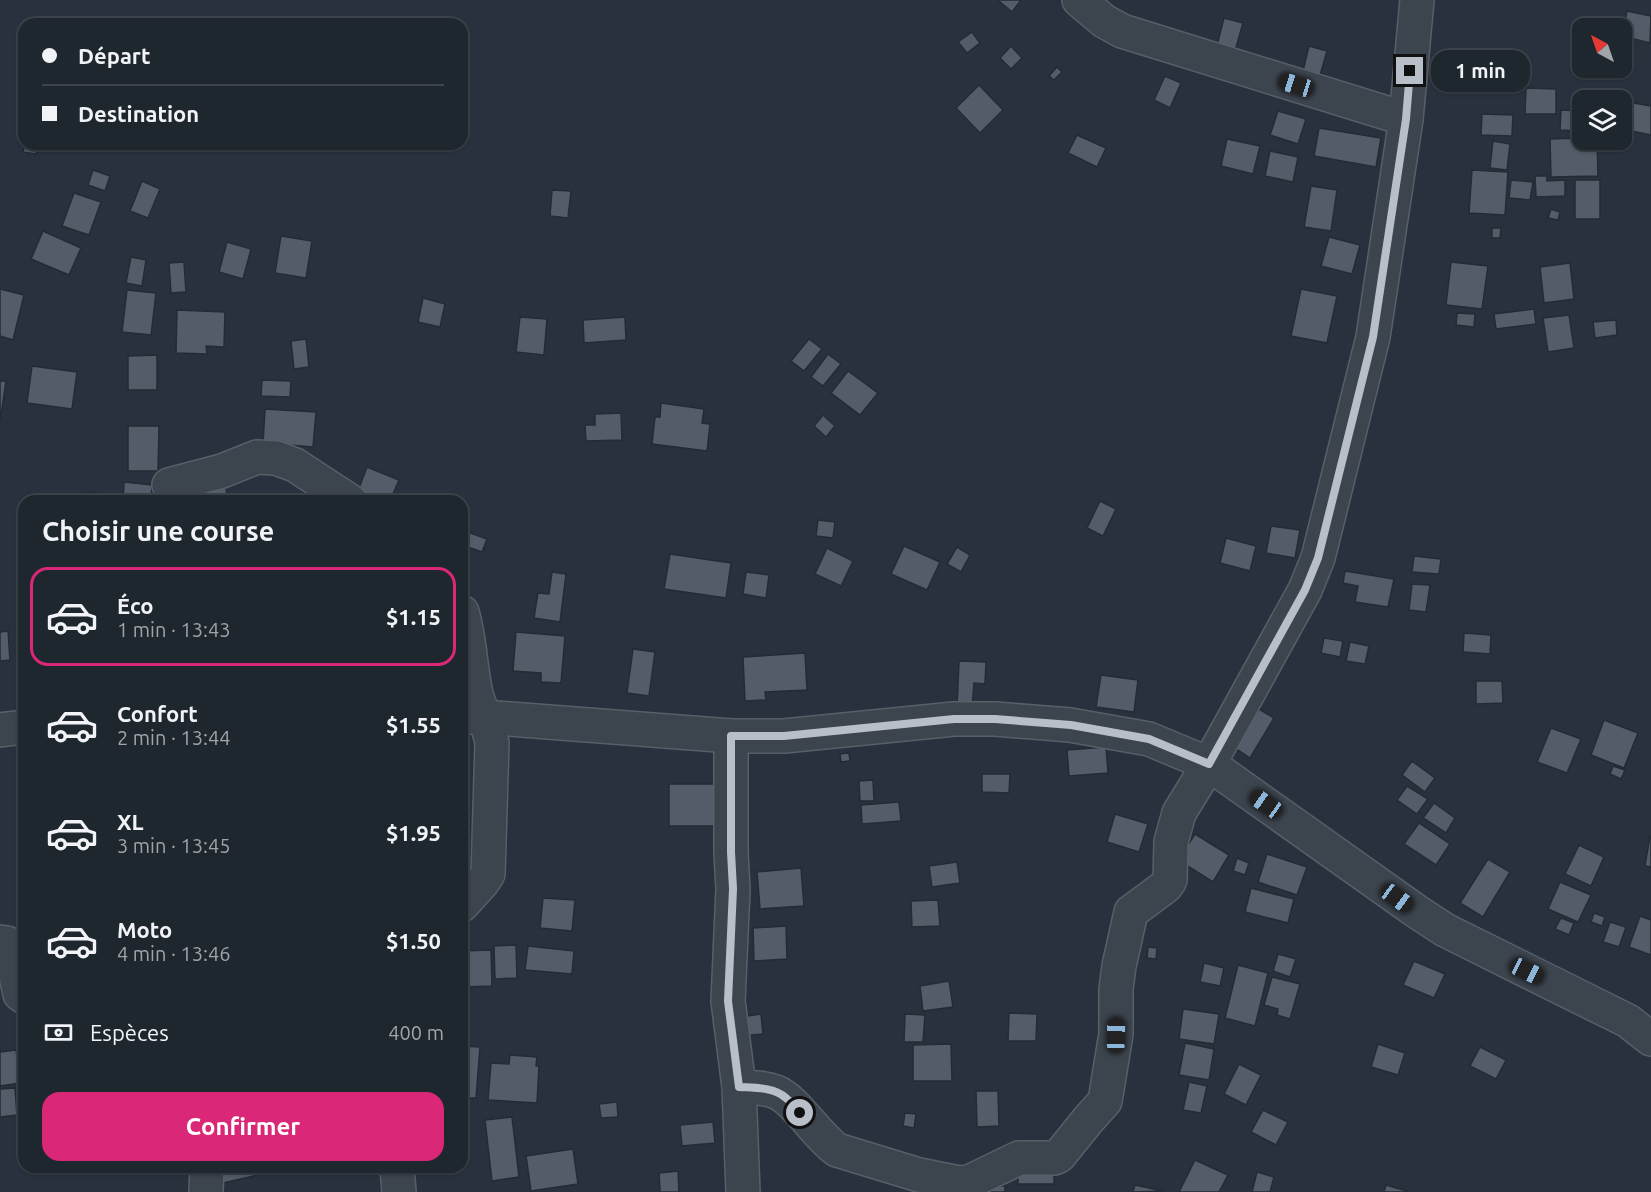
<!DOCTYPE html>
<html lang="fr">
<meta charset="utf-8">
<style>
body{margin:0;font-family:Ubuntu,sans-serif;background:#262e36;color:#f1f3f6;height:100vh;display:flex;flex-direction:column;font-size:22px;white-space:nowrap}
*{box-sizing:border-box;margin:0}
p{font-size:20px;color:#a1a5aa}
.icon{flex:none;width:33px;height:33px;fill:none;stroke:currentColor;stroke-width:2;stroke-linecap:round;stroke-linejoin:round}
.map{position:relative;flex:1;overflow:hidden}
.side{position:absolute;left:18px;top:495px;width:450px;height:678px;display:flex;flex-direction:column;background:#1e262e;border-radius:18px;box-shadow:0 2px 4px #0004,0 0 0 2px #3c434a}
.side>*{flex:none}
.top-card{position:absolute;left:18px;top:18px;width:450px;height:132px;border-radius:18px;box-shadow:0 2px 4px #0004,0 0 0 2px #3c434a;display:grid;align-content:center;height:132px;padding:0 24px;background:#1e262e}
.needle{width:39px;rotate:320deg}
.fabs{position:absolute;left:1572px;top:18px;display:grid;gap:12px}
.fabs a{display:grid;place-items:center;width:60px;height:60px;border-radius:12px;background:#1e262e;box-shadow:0 2px 4px #0004,0 0 0 2px #3c434a;font-size:30px}
.end{position:absolute;width:27px;height:27px;margin:-14px;border:8px solid #b9bfc9;background:#111;box-shadow:0 0 0 3px #111}
.from{border-radius:50%}
.bubble{position:absolute;height:42px;border-radius:18px;background:#1e262e;box-shadow:0 2px 4px #0004,0 0 0 2px #3c434a;font-size:20px;font-weight:600;line-height:42px;text-align:center}
.car{position:absolute;width:18px;height:36px;margin:-18px -9px;border-radius:8px;box-shadow:0 0 4px 2px #0007;background:linear-gradient(#222 24%,#8ab4d8 0 40%,#222 0 76%,#8ab4d8 0 86%,#222 0)}
.top-card b{display:flex;align-items:center;gap:21px;height:57px;font-size:22px}
.top-card b+b{border-top:2px solid #3c434a}
.top-card i{width:15px;height:15px;background:#f1f3f6}
ul{padding:0;list-style:none}
li{display:flex;align-items:center;gap:18px;height:99px;margin:0 12px 9px;padding:0 12px;border:3px solid transparent;border-radius:18px}
li div{flex:1}
li b{display:block;font-size:22px}
li em{font-style:normal;font-weight:600}
li.active{border-color:#db2777}
li>.icon{width:54px;height:54px;stroke-width:1.5}
h2{padding:0 24px;font-size:27px;line-height:72px}
.pay{display:flex;align-items:center;gap:15px;height:66px;padding:0 24px;font-size:22px}
.pay p{margin-inline-start:auto}
.cta{display:flex;gap:12px;margin-top:auto;padding:12px 24px}
.cta a{flex:1;height:69px;border-radius:18px;background:#db2777;color:#fff;font-size:24px;font-weight:600;line-height:69px;text-align:center}
.map>svg:first-child{display:block}
.building{fill:#525d69;stroke:#232b35;stroke-width:1.5}
.lines{fill:none;stroke-linecap:round;stroke-linejoin:round}
.minor-casing{stroke:#575f69;stroke-width:36}
.minor{stroke:#3c444e;stroke-width:33}
.route{stroke:#b9bfc9;stroke-width:8}
</style>
<div class="map">
<svg width="1651" height="1192" viewBox="0 0 1651 1192">
<rect width="100%" height="100%" fill="#28323e"/>
<g class="building">
<polygon points="999,0 1021,0 1012,12 999,1"/>
<polygon points="1627,11 1651,16 1650,43 1622,36"/>
<polygon points="1224,18 1243,23 1233,58 1215,53"/>
<polygon points="972,32 980,43 967,53 958,42"/>
<polygon points="1011,46 1022,58 1011,69 1000,58"/>
<polygon points="1309,46 1327,51 1319,79 1302,75"/>
<polygon points="1057,67 1062,72 1054,80 1049,76"/>
<polygon points="1165,76 1181,83 1170,108 1154,100"/>
<polygon points="979,85 1003,110 980,133 956,108"/>
<polygon points="1526,88 1556,89 1556,114 1525,114"/>
<polygon points="1622,101 1651,106 1651,135 1622,129"/>
<polygon points="1561,110 1582,111 1582,131 1560,130"/>
<polygon points="1278,111 1306,119 1298,144 1270,135"/>
<polygon points="1482,114 1513,115 1512,136 1481,135"/>
<polygon points="1319,128 1381,138 1376,167 1314,156"/>
<polygon points="1077,135 1106,148 1097,167 1068,153"/>
<polygon points="1582,138 1582,140 1597,140 1598,176 1551,177 1550,139"/>
<polygon points="1227,139 1260,146 1253,174 1221,166"/>
<polygon points="1493,141 1510,144 1507,170 1490,168"/>
<polygon points="25,144 38,144 36,154 23,152"/>
<polygon points="1270,151 1298,157 1293,182 1265,176"/>
<polygon points="93,170 110,176 105,191 88,185"/>
<polygon points="1472,170 1508,172 1505,215 1469,213"/>
<polygon points="1535,176 1547,176 1547,181 1565,180 1565,196 1536,197"/>
<polygon points="1511,180 1533,182 1530,200 1509,198"/>
<rect x="1575" y="180" width="25" height="39"/>
<polygon points="142,181 160,189 148,218 130,211"/>
<polygon points="1311,186 1337,190 1331,231 1304,227"/>
<polygon points="552,190 571,191 568,218 550,216"/>
<polygon points="74,193 101,202 89,235 62,226"/>
<polygon points="1551,209 1560,212 1558,220 1548,218"/>
<polygon points="1492,228 1501,228 1500,238 1492,238"/>
<polygon points="43,231 81,248 69,275 31,259"/>
<polygon points="281,236 312,241 306,278 275,273"/>
<polygon points="1329,237 1360,245 1352,274 1321,266"/>
<polygon points="227,242 251,249 243,279 219,272"/>
<polygon points="131,257 146,260 142,286 126,283"/>
<polygon points="184,262 186,292 171,293 169,263"/>
<polygon points="1451,262 1488,266 1482,309 1446,305"/>
<polygon points="1570,263 1574,299 1544,303 1540,267"/>
<polygon points="0,289 24,295 13,340 0,336"/>
<polygon points="1301,289 1337,296 1327,343 1291,336"/>
<polygon points="127,290 156,293 151,335 122,332"/>
<polygon points="423,298 445,304 440,327 418,322"/>
<polygon points="1534,309 1536,324 1496,329 1494,314"/>
<polygon points="177,310 225,312 224,347 206,346 207,354 176,353"/>
<polygon points="1457,313 1475,314 1474,327 1456,325"/>
<polygon points="1569,315 1574,348 1548,352 1543,318"/>
<polygon points="520,317 547,319 544,355 516,352"/>
<polygon points="625,317 626,340 584,343 583,320"/>
<polygon points="1616,320 1617,335 1595,338 1593,322"/>
<polygon points="306,339 309,367 294,369 291,341"/>
<polygon points="809,339 822,349 804,371 791,361"/>
<polygon points="828,354 841,364 823,386 811,377"/>
<polygon points="157,355 157,390 128,390 128,356"/>
<polygon points="32,366 77,372 72,409 27,403"/>
<polygon points="848,371 878,393 860,415 831,393"/>
<polygon points="262,380 291,381 290,397 261,396"/>
<polygon points="0,381 6,381 0,422"/>
<polygon points="661,403 704,409 702,423 710,424 707,451 652,444 655,417 660,417"/>
<polygon points="265,409 316,412 313,447 263,443"/>
<polygon points="621,413 622,440 586,441 585,425 595,425 595,414"/>
<polygon points="823,415 835,426 826,437 814,426"/>
<polygon points="128,426 159,426 158,471 128,471"/>
<polygon points="367,467 399,480 390,501 368,501 356,496"/>
<polygon points="124,482 152,485 151,501 123,501"/>
<polygon points="226,488 228,501 199,501 198,492"/>
<polygon points="96,492 96,499 108,497 108,501 80,501 79,494"/>
<polygon points="1100,501 1116,509 1103,536 1087,528"/>
<polygon points="818,520 835,522 833,538 816,536"/>
<polygon points="1271,526 1300,530 1295,558 1266,553"/>
<polygon points="462,530 487,539 482,552 462,545"/>
<polygon points="1226,538 1256,546 1250,571 1220,563"/>
<polygon points="904,546 940,562 927,590 891,574"/>
<polygon points="957,547 970,555 961,572 947,564"/>
<polygon points="827,548 853,561 841,586 815,574"/>
<polygon points="670,554 731,563 726,598 664,589"/>
<polygon points="1414,556 1441,559 1439,574 1412,572"/>
<polygon points="1345,571 1394,579 1388,607 1355,602 1358,586 1343,583"/>
<polygon points="552,572 566,574 560,622 534,618 538,593 549,594"/>
<polygon points="746,572 769,575 766,598 743,594"/>
<polygon points="1412,584 1430,585 1426,612 1409,610"/>
<polygon points="8,631 10,660 0,661 0,632"/>
<polygon points="516,632 565,636 561,683 541,682 541,673 513,671"/>
<polygon points="1464,633 1491,635 1490,654 1463,652"/>
<polygon points="1324,638 1343,641 1340,657 1321,653"/>
<polygon points="1350,642 1369,646 1365,664 1346,661"/>
<polygon points="633,649 655,652 649,696 627,693"/>
<polygon points="805,653 807,690 765,692 766,700 745,701 743,657"/>
<polygon points="959,661 986,662 985,684 974,683 972,708 957,708"/>
<polygon points="1101,675 1138,680 1134,712 1096,707"/>
<polygon points="1476,681 1502,681 1503,703 1476,704"/>
<polygon points="1259,709 1274,718 1250,758 1235,748"/>
<polygon points="1604,720 1638,733 1624,768 1591,755"/>
<polygon points="1551,728 1581,739 1567,773 1537,762"/>
<polygon points="1106,747 1108,773 1069,776 1067,750"/>
<polygon points="849,753 850,761 841,762 840,754"/>
<polygon points="1412,761 1435,778 1425,792 1402,775"/>
<polygon points="1613,766 1625,770 1621,779 1610,774"/>
<polygon points="982,774 1010,774 1009,793 982,792"/>
<polygon points="873,780 874,801 860,801 859,781"/>
<rect x="669" y="784" width="48" height="42"/>
<polygon points="1407,786 1428,799 1417,814 1397,800"/>
<polygon points="899,802 901,821 862,824 861,805"/>
<polygon points="1434,803 1455,818 1446,833 1423,818"/>
<polygon points="1115,814 1148,824 1139,852 1107,842"/>
<polygon points="1419,823 1450,844 1436,865 1404,844"/>
<polygon points="1195,834 1229,855 1213,882 1178,860"/>
<polygon points="1650,836 1651,836 1651,867 1645,866"/>
<polygon points="1579,845 1604,857 1591,886 1565,874"/>
<polygon points="1267,854 1307,867 1297,895 1258,882"/>
<polygon points="1237,858 1249,863 1245,875 1233,871"/>
<polygon points="1488,859 1510,872 1483,917 1460,903"/>
<polygon points="957,862 960,883 932,887 929,866"/>
<polygon points="801,868 804,906 760,909 757,872"/>
<polygon points="1560,882 1591,895 1578,922 1548,909"/>
<polygon points="1251,888 1294,899 1288,923 1245,912"/>
<polygon points="543,898 575,900 572,931 540,928"/>
<polygon points="938,900 940,926 912,927 911,901"/>
<polygon points="1594,913 1605,917 1602,926 1591,922"/>
<polygon points="1640,916 1651,920 1651,955 1629,947"/>
<polygon points="1561,918 1574,923 1569,935 1555,929"/>
<polygon points="1610,922 1626,927 1619,947 1603,942"/>
<polygon points="786,926 787,959 754,961 753,928"/>
<polygon points="516,945 517,978 495,979 494,946"/>
<polygon points="528,946 574,951 572,974 525,970"/>
<polygon points="1148,947 1157,948 1156,959 1147,958"/>
<polygon points="491,950 492,986 462,987 462,951"/>
<polygon points="1278,954 1296,959 1290,977 1273,971"/>
<polygon points="1414,961 1445,974 1434,998 1403,985"/>
<polygon points="1204,963 1224,968 1220,986 1200,982"/>
<polygon points="1238,965 1268,973 1255,1026 1225,1018"/>
<polygon points="1272,977 1300,984 1290,1019 1277,1015 1278,1009 1264,1005"/>
<polygon points="949,981 953,1007 923,1011 920,986"/>
<polygon points="1183,1009 1219,1014 1214,1044 1179,1039"/>
<polygon points="1009,1013 1037,1014 1036,1041 1008,1041"/>
<polygon points="761,1014 763,1034 742,1036 740,1017"/>
<polygon points="905,1014 925,1015 923,1042 904,1042"/>
<polygon points="1185,1043 1214,1049 1209,1080 1179,1075"/>
<polygon points="951,1044 952,1081 913,1081 913,1045"/>
<polygon points="1378,1044 1405,1053 1398,1075 1371,1067"/>
<polygon points="0,1046 1,1052 16,1050 21,1083 0,1086"/>
<polygon points="462,1046 480,1047 476,1098 462,1098"/>
<polygon points="1480,1047 1506,1060 1496,1079 1470,1066"/>
<polygon points="510,1055 537,1057 536,1066 539,1066 537,1103 488,1100 491,1063 509,1064"/>
<polygon points="1239,1064 1261,1075 1246,1105 1224,1094"/>
<polygon points="1189,1082 1207,1086 1201,1113 1183,1110"/>
<polygon points="15,1088 17,1115 0,1117 0,1089"/>
<polygon points="976,1091 998,1091 999,1126 977,1127"/>
<polygon points="617,1102 618,1117 601,1118 599,1104"/>
<polygon points="1263,1110 1288,1122 1276,1145 1251,1132"/>
<polygon points="905,1113 916,1114 914,1128 903,1126"/>
<polygon points="512,1117 519,1177 492,1181 485,1120"/>
<polygon points="713,1122 715,1143 682,1146 680,1125"/>
<polygon points="573,1149 578,1184 531,1191 526,1156"/>
<polygon points="1195,1160 1228,1175 1219,1192 1179,1192"/>
<polygon points="1018,1166 1054,1167 1054,1184 1018,1184"/>
<polygon points="220,1167 257,1167 258,1175 223,1183"/>
<polygon points="678,1171 679,1192 660,1192 659,1173"/>
<polygon points="1257,1172 1274,1177 1270,1192 1252,1192"/>
<polygon points="990,1185 1005,1186 1005,1192 990,1192"/>
<polygon points="1135,1185 1163,1191 1133,1192"/>
<polygon points="1386,1185 1410,1192 1384,1192"/>
</g>
<g class="lines">
<g class="minor-casing">
<g id="minor">
<polyline points="1079,0 1104,21 1122,31 1406,119"/>
<polyline points="169,485 222,471 257,457 276,458 295,465 350,501"/>
<path d="M462,612c8,27 8,55 14,82 5,17 13,32 16,49l-4,131 -6,9 -20,22"/>
<polyline points="462,717 484,717 731,736 784,736 954,719 995,719 1070,725 1149,739 1209,764 1416,911 1445,930 1628,1021 1651,1039"/>
<polyline points="0,730 24,727"/>
<polyline points="731,736 731,852 733,889 728,1001 739,1087 743,1192"/>
<polyline points="0,942 7,943 10,947 20,994 24,997"/>
<path d="M739,1087c12,1 26,0 37,5 20,8 40,43 61,58l82,25 40,8 10,-1 50,-24h35l5,-2 29,-36 17,-19 11,-67v-45l3,-23 12,-54 35,-26 4,-6 1,-38 8,-29 30,-49 96,-174 13,-32 55,-221 33,-218 11,-119"/>
<polyline points="397,1167 399,1192"/>
<polyline points="206,1192 207,1167"/>
</g>
</g>
<use href="#minor" class="minor"/>
</g>
<g class="lines">
<path class="route" d="M800,1113c-4,-5 -9,-11 -14,-15 -12,-11 -32,-10 -47,-11l-11,-86 5,-112 -2,-37v-116h53l170,-17h41l76,6 78,14 60,25 96,-174 13,-32 55,-221 33,-218 4,-48"/>
</g>
</svg>
<div class="fabs">
<a><svg class="needle" viewBox="-14 -14 28 28"><path d="M0-13l5 13h-10z" fill="#e53935"/><path d="M0 13l5-13h-10z" fill="#a1a5aa"/></svg></a>
<a><svg class="icon" aria-label="layers" viewBox="0 0 24 24"><path d="M12 4l9 5-9 5-9-5zM3 14l9 5 9-5"/></svg></a>
</div>
<i class="end from" style="left:800px;top:1113px"></i>
<i class="end" style="left:1410px;top:71px"></i>
<div class="bubble" style="left:1431px;top:50px;width:99px">1 min</div>
<i class="car" style="left:1296px;top:85px;rotate:287deg"></i>
<i class="car" style="left:1266px;top:804px;rotate:305deg"></i>
<i class="car" style="left:1397px;top:898px;rotate:126deg"></i>
<i class="car" style="left:1527px;top:971px;rotate:116deg"></i>
<i class="car" style="left:1116px;top:1035px;rotate:1deg"></i>
<div class="top-card">
<b><i class="from"></i>Départ</b>
<b><i></i>Destination</b>
</div>
<section class="side">
<h2>Choisir une course</h2>
<ul>
<li class="active"><svg class="icon" aria-label="car" viewBox="0 0 24 24"><path d="M5 17H2v-5l4-1 3-4h7l3 4 3 1v5h-3M9 17h6M6 11h13"/><circle cx="7" cy="17" r="2"/><circle cx="17" cy="17" r="2"/></svg><div><b>Éco</b><p>1 min · 13:43</p></div><em>$1.15</em></li>
<li><svg class="icon" aria-label="car" viewBox="0 0 24 24"><path d="M5 17H2v-5l4-1 3-4h7l3 4 3 1v5h-3M9 17h6M6 11h13"/><circle cx="7" cy="17" r="2"/><circle cx="17" cy="17" r="2"/></svg><div><b>Confort</b><p>2 min · 13:44</p></div><em>$1.55</em></li>
<li><svg class="icon" aria-label="car" viewBox="0 0 24 24"><path d="M5 17H2v-5l4-1 3-4h7l3 4 3 1v5h-3M9 17h6M6 11h13"/><circle cx="7" cy="17" r="2"/><circle cx="17" cy="17" r="2"/></svg><div><b>XL</b><p>3 min · 13:45</p></div><em>$1.95</em></li>
<li><svg class="icon" aria-label="car" viewBox="0 0 24 24"><path d="M5 17H2v-5l4-1 3-4h7l3 4 3 1v5h-3M9 17h6M6 11h13"/><circle cx="7" cy="17" r="2"/><circle cx="17" cy="17" r="2"/></svg><div><b>Moto</b><p>4 min · 13:46</p></div><em>$1.50</em></li>
</ul>
<div class="pay"><svg class="icon" aria-label="cash" viewBox="0 0 24 24"><path d="M3 7h18v10H3z"/><circle cx="12" cy="12" r="2"/></svg>Espèces<p>400 m</p></div>
<div class="cta"><a>Confirmer</a></div>
</section>
</div>
